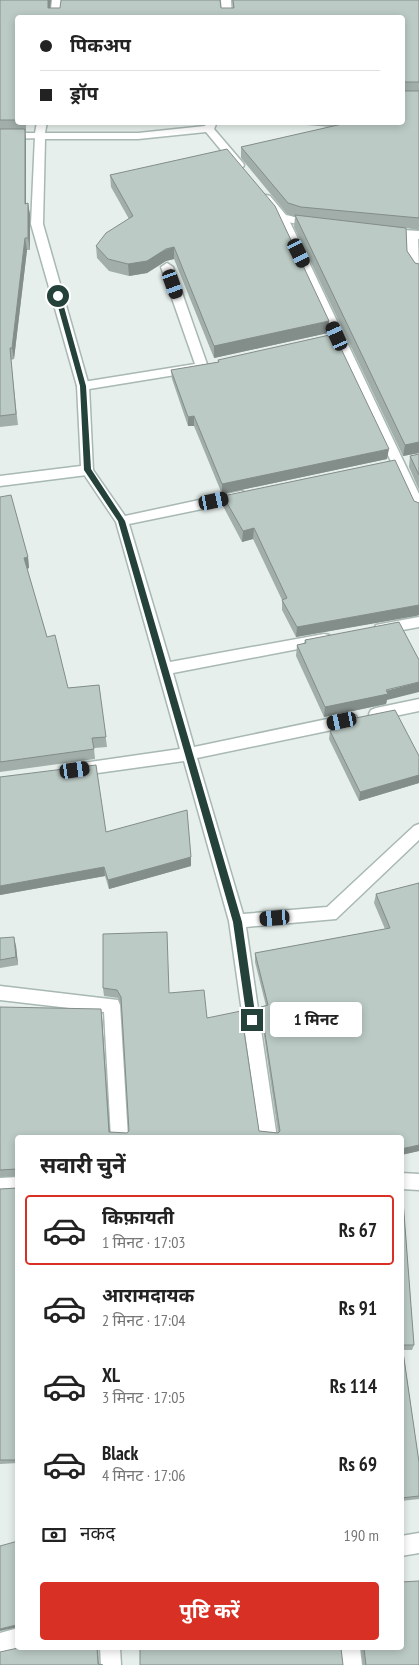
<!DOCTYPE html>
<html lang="hi">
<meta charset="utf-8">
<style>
body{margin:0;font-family:"PT Sans Narrow","Noto Sans Devanagari",sans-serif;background:#f6f6f6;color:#222;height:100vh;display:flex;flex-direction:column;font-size:19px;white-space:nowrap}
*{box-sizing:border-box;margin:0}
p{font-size:16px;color:#767676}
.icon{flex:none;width:28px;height:28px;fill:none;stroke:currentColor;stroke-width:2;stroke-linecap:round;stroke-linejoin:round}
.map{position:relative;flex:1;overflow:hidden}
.side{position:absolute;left:15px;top:1135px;width:389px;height:515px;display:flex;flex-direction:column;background:#fff;border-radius:5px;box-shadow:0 2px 8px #0003}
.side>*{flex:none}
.top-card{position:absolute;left:15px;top:15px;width:390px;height:110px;border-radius:5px;box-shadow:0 2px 8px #0003;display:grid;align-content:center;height:110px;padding:0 25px;background:#fff}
.end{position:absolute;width:22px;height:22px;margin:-11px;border:6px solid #24423a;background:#fff;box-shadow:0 0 0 2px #fff}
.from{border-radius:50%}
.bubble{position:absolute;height:35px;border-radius:5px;background:#fff;box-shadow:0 2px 8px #0003;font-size:16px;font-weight:700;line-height:35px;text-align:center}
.car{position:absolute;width:15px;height:30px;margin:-15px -8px;border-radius:6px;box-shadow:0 0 4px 1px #0007;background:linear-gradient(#222 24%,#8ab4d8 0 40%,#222 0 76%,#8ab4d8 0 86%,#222 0)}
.top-card b{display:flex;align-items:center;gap:18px;height:48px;font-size:19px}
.top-card b+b{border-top:1px solid #e0e0e0}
.top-card i{width:12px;height:12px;background:#222}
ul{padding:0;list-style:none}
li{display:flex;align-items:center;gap:15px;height:70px;margin:0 10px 8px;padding:0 15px;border:2px solid transparent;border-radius:5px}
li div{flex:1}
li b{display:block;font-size:19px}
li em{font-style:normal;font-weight:700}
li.active{border-color:#d93025}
li>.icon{width:45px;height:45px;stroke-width:1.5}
h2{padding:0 25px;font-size:22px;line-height:60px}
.pay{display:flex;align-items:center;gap:12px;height:55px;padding:0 25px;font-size:19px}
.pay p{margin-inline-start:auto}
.primary-button{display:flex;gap:10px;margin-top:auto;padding:10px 25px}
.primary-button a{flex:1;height:58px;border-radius:5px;background:#d93025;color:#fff;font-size:20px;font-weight:700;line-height:58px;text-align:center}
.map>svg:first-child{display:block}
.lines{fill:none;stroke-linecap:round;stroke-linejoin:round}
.minor-casing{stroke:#a8b8b2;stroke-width:3}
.tertiary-casing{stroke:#a8b8b2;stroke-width:3}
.minor{fill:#fff;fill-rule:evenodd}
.tertiary{fill:#fff;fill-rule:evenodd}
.wall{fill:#a1aea9}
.shaded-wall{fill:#838d89}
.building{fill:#bbcac4;stroke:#838d89}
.route{fill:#24423a}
</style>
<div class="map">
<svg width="419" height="1665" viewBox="0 0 419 1665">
<rect width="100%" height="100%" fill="#e6efeb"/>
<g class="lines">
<g class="minor-casing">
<g id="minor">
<polygon points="52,0 62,0 60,18 50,18"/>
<polygon points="37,122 47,122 44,138 0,139 0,133 35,133"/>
<polygon points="282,215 288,218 419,494 419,513 414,511 413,508 276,218"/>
<polygon points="412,231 418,235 419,274 415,273 407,261 406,235"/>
<polygon points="167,263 173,267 208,367 206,370 83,390 79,389 77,386 83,382 195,364 161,267"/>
<polygon points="87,465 91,467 125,516 241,491 246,493 247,496 246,499 241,501 129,524 170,662 324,634 329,635 331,639 329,643 324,644 173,673 194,747 351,714 356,716 358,720 356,724 351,726 197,758 243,914 327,907 414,826 419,824 419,840 336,919 246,927 277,1138 260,1138 229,921 184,761 76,776 71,774 69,770 71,766 76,764 180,749 116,522 81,470 83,467"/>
<polygon points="419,617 419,627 381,634 376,633 374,629 376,625 381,624"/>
<polygon points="419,699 419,711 376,720 371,718 369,714 371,710 376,708"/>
<polygon points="0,986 118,1000 120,1005 128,1138 111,1138 104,1012 0,1000"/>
<polygon points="401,1173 419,1174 419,1190 401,1189"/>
<polygon points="18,1177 18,1193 0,1194 0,1178"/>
<polygon points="419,1533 419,1553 401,1556 401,1536"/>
<polygon points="18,1628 18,1648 19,1648 0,1653 0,1633"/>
<polygon points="100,1648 120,1648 121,1665 101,1665"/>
<polygon points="340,1648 360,1648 362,1665 342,1665"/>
</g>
</g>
<g class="tertiary-casing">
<g id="tertiary">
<polygon points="221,0 231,0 232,18 222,18"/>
<polygon points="207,122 217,122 214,129 243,163 244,165 243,167 235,167 206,132 138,139 45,139 43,224 89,386 93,470 91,473 87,475 0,486 0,476 81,466 77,386 31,224 35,136 40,133 138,133 205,126"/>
<polygon points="266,195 270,196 286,215 317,222 319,224 313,227 278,220 261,198"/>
<polygon points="386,229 419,231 419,239 382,234 380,232"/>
</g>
</g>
<use href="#minor" class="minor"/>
<use href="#tertiary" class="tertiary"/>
</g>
<g class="wall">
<polygon points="0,0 50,8 233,8 232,0 419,0 419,230 406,228 407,251 415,263 419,264 419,453 403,456 294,227 295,217 287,214 241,158 241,147 331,127 270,122 402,122 402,18 18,18 18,122 26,122 26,131 25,131 26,140 26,204 28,203 30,215 30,250 27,250 14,359 11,360 18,425 0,427"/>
<polygon points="84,122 143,122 143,125"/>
<polygon points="110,175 328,333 214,358 174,259 166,261 147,273 129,276 109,271 97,258 96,246 129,219 111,187"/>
<polygon points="218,360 387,459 222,494 194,426 188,426 172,379 171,370 218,362"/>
<polygon points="419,454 419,490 409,467 410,456"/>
<polygon points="223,496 414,501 419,503 419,615 296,637 282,610 282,600 253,539 242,542 223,506"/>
<polygon points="0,497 28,557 29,568 27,569 47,637 68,688 99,685 107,747 94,748 95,759 0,772"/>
<polygon points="305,640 387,700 386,704 324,717 296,656 297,645 304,644"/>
<polygon points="331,723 419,756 419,783 359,801 329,739"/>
<polygon points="0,777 106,832 191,857 191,866 109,889 105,876 0,895"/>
<polygon points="419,883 419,1151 401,1155 18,1138 18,1463 0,1464 0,1189 17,1188 17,1176 0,1177 0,1007 102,1017 109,1132 127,1133 129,1131 121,1004 118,998 104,996 103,988 169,993 207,1018 259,1131 278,1133 261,1015 261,1007 266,1006 255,962 255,953 385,929 374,903 376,894"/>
<polygon points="0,938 16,946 18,965 0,968"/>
<polygon points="401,1174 414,1345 412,1350 403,1350 419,1462 419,1499 401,1501"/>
<polygon points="361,1648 401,1648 419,1665 363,1665"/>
</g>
<g class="shaded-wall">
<polygon points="48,0 51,0 49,18 48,8"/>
<polygon points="25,129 26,140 26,215 25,204"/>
<polygon points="28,203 30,215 30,250 28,238"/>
<polygon points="25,238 27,250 14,359 12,348"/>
<polygon points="174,247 174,259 166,261 147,273 129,276 128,264"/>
<polygon points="329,321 328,333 214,358 214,346"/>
<polygon points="194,416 194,426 188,426 188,417"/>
<polygon points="419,442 419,453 403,456 405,445"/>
<polygon points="389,449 387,459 222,494 222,484"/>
<polygon points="254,528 253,539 242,542 243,531"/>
<polygon points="28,557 29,568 26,569 24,558"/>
<polygon points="419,605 419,615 416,616 296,637 297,627"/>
<polygon points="419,682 419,692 387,700 386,704 324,717 325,707"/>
<polygon points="419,775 419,783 359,801 360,792"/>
<polygon points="191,857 191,866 109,889 108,880"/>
<polygon points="104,867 105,876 0,895 0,886"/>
<polygon points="14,937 16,946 18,965 16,957"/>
<polygon points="101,1009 102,1017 110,1138 109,1132"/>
<polygon points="419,1145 419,1151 401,1155 401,1149"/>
<polygon points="16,1625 18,1627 0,1631 0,1629"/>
<polygon points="97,1648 100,1648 98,1648 99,1665 98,1664"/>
</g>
<g class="building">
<polygon points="0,0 48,0 48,8 60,8 61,0 220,0 221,8 234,8 233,0 419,0 419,82 403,82 402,85 402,18 18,18 18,120 0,120"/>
<polygon points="402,91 419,91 419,218 301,207 288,203 241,147 351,122 402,122"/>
<polygon points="0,129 25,129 25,204 28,203 28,238 25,238 12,348 10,348 16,414 0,416"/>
<polygon points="227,149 275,206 329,321 214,346 174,247 166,249 147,261 128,264 108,259 96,246 106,233 133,216 110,175"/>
<polygon points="295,215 406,228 407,251 415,263 419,264 419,442 405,445"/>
<polygon points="334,334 389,449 222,484 194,416 188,417 171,370 219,362 218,360"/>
<polygon points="419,454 419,475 410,456"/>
<polygon points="395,460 414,501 419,503 419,605 297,627 282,600 287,598 254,528 243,531 223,496"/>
<polygon points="11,495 28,557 24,558 47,637 55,635 68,688 99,685 106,737 92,738 94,749 0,762 0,497"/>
<polygon points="399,622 419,660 419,682 386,690 388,694 325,707 297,645 306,643 305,640"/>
<polygon points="395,710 419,756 419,775 360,792 330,731 334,730 331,723"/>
<polygon points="96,765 106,832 187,810 191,857 108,880 104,867 0,886 0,777"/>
<polygon points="419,883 419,1145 401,1149 401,1138 18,1138 18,1460 0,1460 0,1189 17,1188 17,1169 0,1170 0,1007 101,1009 109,1132 127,1133 129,1131 121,997 117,990 103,988 103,934 167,932 169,993 204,990 207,1018 241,1011 259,1131 278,1133 280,1131 261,1007 268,1005 255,953 390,928 376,894"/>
<polygon points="14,937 16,957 0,960 0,938"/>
<polygon points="401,1174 414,1345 402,1345 419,1462 419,1496 401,1498"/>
<polygon points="18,1541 18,1641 16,1625 0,1629 0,1546"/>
<polygon points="419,1581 419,1665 366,1665 364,1648 401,1648 401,1582"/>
<polygon points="18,1648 97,1648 98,1664 103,1665 0,1665 0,1652"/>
<polygon points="140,1648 341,1648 343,1665 140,1665"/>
</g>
<polygon class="route" points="58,294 61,296 86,386 91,469 125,521 242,922 256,1020 252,1024 247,1020 233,922 118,521 84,470 80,386 55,296"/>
</svg>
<i class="end from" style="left:58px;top:296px"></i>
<i class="end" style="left:252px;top:1020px"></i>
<div class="bubble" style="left:270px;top:1002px;width:92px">1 मिनट</div>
<i class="car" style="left:299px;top:253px;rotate:154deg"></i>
<i class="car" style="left:173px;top:284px;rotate:160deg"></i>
<i class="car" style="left:337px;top:336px;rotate:336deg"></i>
<i class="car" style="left:214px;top:501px;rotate:78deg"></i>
<i class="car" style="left:342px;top:721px;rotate:258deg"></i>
<i class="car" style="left:75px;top:770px;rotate:82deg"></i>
<i class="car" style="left:275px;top:918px;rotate:265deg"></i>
<div class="top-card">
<b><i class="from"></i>पिकअप</b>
<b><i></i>ड्रॉप</b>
</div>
<section class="side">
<h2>सवारी चुनें</h2>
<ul>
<li class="active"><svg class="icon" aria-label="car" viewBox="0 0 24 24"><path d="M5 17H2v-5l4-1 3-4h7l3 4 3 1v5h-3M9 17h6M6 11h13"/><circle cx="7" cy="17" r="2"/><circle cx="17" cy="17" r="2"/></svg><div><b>किफ़ायती</b><p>1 मिनट · 17:03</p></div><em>Rs 67</em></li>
<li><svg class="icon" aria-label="car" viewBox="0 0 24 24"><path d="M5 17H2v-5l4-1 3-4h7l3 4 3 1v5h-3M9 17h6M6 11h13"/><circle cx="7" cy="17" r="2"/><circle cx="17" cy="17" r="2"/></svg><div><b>आरामदायक</b><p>2 मिनट · 17:04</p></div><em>Rs 91</em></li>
<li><svg class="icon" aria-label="car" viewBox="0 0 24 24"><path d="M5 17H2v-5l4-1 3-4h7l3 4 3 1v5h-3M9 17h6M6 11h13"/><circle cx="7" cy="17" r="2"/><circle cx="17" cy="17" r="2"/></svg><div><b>XL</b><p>3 मिनट · 17:05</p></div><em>Rs 114</em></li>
<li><svg class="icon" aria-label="car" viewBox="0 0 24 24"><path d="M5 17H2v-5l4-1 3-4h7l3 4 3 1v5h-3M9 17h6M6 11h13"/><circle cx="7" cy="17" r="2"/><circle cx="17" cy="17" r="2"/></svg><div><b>Black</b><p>4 मिनट · 17:06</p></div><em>Rs 69</em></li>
</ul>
<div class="pay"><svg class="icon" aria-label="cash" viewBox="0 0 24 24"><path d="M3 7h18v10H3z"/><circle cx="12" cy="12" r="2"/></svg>नकद<p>190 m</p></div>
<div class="primary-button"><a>पुष्टि करें</a></div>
</section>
</div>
